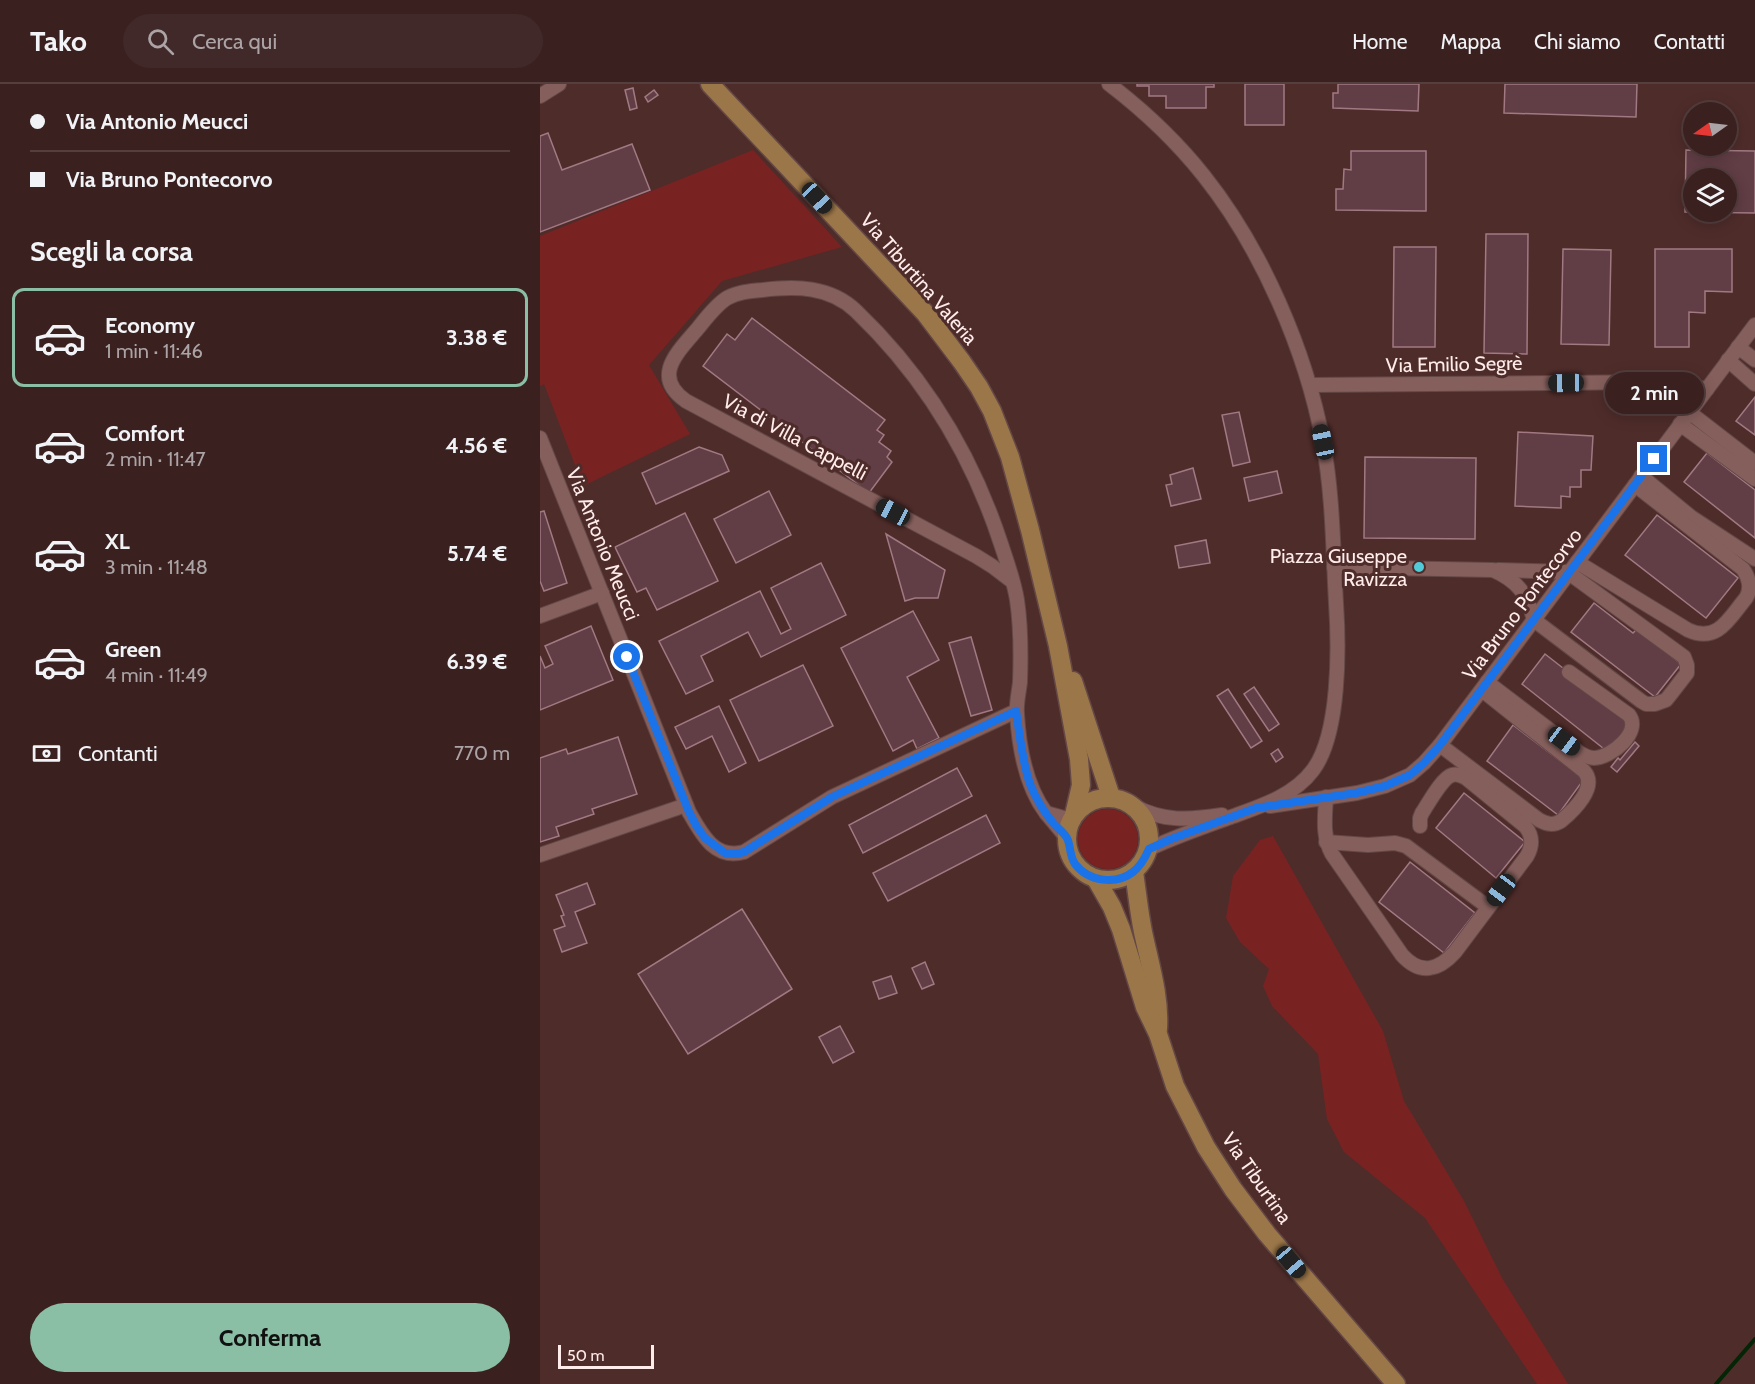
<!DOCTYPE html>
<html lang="it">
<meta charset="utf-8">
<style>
body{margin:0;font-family:Cabin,sans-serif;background:#412929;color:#f1f3f6;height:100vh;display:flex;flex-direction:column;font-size:22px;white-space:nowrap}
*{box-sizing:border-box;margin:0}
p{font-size:20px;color:#aba3a5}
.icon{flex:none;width:33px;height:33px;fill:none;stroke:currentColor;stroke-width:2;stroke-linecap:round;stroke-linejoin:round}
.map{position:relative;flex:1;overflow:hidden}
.side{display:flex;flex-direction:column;background:#3a2120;width:540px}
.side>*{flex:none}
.top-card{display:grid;align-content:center;height:132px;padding:0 30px;background:#3a2120}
.needle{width:39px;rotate:256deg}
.fabs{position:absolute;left:1143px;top:18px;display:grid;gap:12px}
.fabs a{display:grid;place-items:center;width:54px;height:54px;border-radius:50%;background:#3a2120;box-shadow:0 3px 15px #0003,0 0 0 2px #543e3e;font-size:30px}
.scale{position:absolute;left:18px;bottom:15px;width:96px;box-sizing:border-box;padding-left:6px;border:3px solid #ffeceb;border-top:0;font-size:16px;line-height:21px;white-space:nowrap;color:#ffeceb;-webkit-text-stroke:4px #4e2c2a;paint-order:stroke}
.end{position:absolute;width:27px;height:27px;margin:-14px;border:8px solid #1a73e8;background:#fff;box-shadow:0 0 0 3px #fff}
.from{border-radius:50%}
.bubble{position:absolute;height:42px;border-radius:21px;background:#3a2120;box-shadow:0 3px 15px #0003,0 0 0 2px #543e3e;font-size:20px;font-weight:700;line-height:42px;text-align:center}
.car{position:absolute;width:18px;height:36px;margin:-18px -9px;border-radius:8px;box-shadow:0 0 4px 2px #0007;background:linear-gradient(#222 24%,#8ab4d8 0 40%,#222 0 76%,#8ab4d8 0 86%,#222 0)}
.top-card b{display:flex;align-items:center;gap:21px;height:57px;font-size:22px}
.top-card b+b{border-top:2px solid #543e3e}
.top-card i{width:15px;height:15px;background:#f1f3f6}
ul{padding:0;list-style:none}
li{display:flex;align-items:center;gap:18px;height:99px;margin:0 12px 9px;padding:0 18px;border:3px solid transparent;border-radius:12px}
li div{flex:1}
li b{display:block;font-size:22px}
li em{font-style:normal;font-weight:700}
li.selected{border-color:#8abfa5}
li>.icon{width:54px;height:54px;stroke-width:1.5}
h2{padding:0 30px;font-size:27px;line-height:72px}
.pay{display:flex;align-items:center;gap:15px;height:66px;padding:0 30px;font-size:22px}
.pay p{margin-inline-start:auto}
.action{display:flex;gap:12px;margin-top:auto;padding:12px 30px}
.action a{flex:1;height:69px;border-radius:36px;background:#8abfa5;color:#111;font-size:24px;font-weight:700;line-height:69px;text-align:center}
header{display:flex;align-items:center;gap:36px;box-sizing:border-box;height:84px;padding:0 30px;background:#3a2120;border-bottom:2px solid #543e3e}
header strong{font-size:28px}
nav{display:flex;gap:33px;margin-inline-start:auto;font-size:21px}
.search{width:420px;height:54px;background:#412929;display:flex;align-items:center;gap:15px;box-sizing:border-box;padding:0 21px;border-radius:33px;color:#aba3a5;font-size:22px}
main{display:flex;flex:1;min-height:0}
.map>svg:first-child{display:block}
.green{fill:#782322}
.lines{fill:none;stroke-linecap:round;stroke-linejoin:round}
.stream{stroke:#042506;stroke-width:4}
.building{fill:#613d45;stroke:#a17982;stroke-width:1.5;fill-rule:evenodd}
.minor-casing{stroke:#644846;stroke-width:16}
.major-casing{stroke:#644846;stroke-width:21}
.minor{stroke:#855f5c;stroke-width:14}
.major{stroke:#9b7648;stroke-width:18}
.route{stroke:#1a73e8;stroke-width:8}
.poi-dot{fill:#52cbd8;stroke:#4e2c2a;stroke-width:2}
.labels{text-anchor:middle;stroke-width:6;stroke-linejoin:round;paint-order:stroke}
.street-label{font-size:20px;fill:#ffeceb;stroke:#4e2c2a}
.poi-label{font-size:20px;fill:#ffeceb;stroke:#4e2c2a;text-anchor:end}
</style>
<header>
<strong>Tako</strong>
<div class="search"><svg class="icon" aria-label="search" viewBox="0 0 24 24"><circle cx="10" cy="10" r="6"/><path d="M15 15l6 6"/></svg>Cerca qui</div>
<nav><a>Home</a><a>Mappa</a><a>Chi siamo</a><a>Contatti</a></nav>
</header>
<main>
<section class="side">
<div class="top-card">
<b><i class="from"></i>Via Antonio Meucci</b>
<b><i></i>Via Bruno Pontecorvo</b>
</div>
<h2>Scegli la corsa</h2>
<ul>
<li class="selected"><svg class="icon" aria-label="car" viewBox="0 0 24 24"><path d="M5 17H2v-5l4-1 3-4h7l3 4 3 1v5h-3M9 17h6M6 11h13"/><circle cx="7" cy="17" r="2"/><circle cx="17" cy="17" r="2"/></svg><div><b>Economy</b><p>1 min · 11:46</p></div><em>3.38 €</em></li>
<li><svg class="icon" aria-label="car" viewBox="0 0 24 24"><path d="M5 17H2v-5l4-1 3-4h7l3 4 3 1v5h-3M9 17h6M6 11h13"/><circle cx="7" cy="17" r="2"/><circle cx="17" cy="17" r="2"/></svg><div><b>Comfort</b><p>2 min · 11:47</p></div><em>4.56 €</em></li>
<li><svg class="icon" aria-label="car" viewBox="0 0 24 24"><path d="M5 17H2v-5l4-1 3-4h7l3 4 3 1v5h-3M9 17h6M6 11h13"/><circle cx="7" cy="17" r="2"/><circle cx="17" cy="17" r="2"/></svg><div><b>XL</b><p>3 min · 11:48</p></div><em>5.74 €</em></li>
<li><svg class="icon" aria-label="car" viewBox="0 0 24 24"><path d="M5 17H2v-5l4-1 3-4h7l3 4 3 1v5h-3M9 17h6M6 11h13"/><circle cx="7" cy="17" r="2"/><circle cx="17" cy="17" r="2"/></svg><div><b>Green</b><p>4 min · 11:49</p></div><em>6.39 €</em></li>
</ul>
<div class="pay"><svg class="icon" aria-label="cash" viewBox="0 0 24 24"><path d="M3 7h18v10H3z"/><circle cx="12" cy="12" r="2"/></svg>Contanti<p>770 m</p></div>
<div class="action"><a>Conferma</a></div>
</section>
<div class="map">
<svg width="1215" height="1300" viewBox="0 0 1215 1300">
<rect width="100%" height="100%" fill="#4e2c2a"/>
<g class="green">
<polygon points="213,66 302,163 182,197 109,281 150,350 43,402 4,300 0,302 0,152"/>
<circle cx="568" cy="755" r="30"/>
<polygon points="733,752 843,947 864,1017 924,1117 962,1194 1028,1300 997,1300 885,1134 804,1068 787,1035 778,970 732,922 723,902 729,885 700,858 686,834 693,792 720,756"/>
</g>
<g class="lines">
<polyline class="stream" points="1176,1300 1215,1255"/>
</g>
<g class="building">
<polygon points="597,0 674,0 674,3 666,3 666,24 626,24 626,12 609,12 609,2 597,2"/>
<rect x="705" y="0" width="39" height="41"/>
<polygon points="798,0 879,0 878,27 793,24 793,9 798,9"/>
<polygon points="965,0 1097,0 1096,33 964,29"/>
<polygon points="93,4 97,24 90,26 85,6"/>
<polygon points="114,6 118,11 108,18 105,13"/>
<polygon points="8,49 22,86 92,60 110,106 0,148 0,52"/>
<path d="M1146,66l69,1v62l-70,-1zM1154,94h32v34h-32z"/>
<polygon points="811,67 886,67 886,127 796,126 796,105 803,105 804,85 811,86"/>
<polygon points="946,150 988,150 987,270 944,269"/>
<polygon points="854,163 896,163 895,263 853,263"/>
<polygon points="1023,165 1071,166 1069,261 1021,260"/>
<polygon points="1115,165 1192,165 1192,208 1165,207 1165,229 1149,228 1149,263 1115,263"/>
<polygon points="212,234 345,336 337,346 344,351 339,358 351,367 347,373 352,378 329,409 163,282 187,250 195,256"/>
<polygon points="1215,313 1215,351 1196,337"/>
<polygon points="699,328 710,378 693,382 682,331"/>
<polygon points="978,348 1053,352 1051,386 1041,386 1041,403 1030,403 1030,413 1021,412 1021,424 975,422"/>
<polygon points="159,363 182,371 189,387 116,420 102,389"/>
<polygon points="1167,369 1215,406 1215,454 1144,398"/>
<polygon points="825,373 936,374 935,455 824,454"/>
<polygon points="653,384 661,415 631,422 626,401 632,400 630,391"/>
<polygon points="737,387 742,409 709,417 704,394"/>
<polygon points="229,407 251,451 196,479 174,435"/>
<polygon points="4,427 27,499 4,507 0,497 0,428"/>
<polygon points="145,429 178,497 117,526 106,504 97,508 75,463"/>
<polygon points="1117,431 1198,494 1166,534 1085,471"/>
<polygon points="346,450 405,486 398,514 375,514 365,517"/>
<polygon points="666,456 670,479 639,484 635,462"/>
<polygon points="281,479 306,531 221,573 208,548 161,572 173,597 146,610 119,557 220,507 241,550 251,545 231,504"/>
<polygon points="1054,519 1093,549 1097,545 1141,580 1115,613 1031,548"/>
<polygon points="373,527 399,576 367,593 399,654 377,665 373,656 353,667 301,564"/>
<polygon points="51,542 73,596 0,626 0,572 5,584 13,580 5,562"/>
<polygon points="431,553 452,626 431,632 409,559"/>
<polygon points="1005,570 1092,638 1068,668 982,600"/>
<polygon points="263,581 293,642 219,677 190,616"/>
<polygon points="714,603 739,640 729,647 704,610"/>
<polygon points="688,605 722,657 711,664 677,612"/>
<polygon points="179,622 206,679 189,688 172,652 146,665 135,643"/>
<polygon points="973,641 1044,695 1018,731 947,677"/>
<polygon points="78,653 97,710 52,725 54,730 16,743 19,752 0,758 0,674 26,665 28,670"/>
<polygon points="1095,658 1099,662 1077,688 1071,683 1078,674 1080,676"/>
<polygon points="738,665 743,673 736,678 731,670"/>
<polygon points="417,684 432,712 323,769 309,741"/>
<polygon points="924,709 985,758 956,794 896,744"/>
<polygon points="446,731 460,759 348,817 333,789"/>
<polygon points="870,778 935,829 904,869 839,818"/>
<polygon points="47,799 55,820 35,828 47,859 22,868 14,846 25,842 21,832 24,831 16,811"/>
<polygon points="202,825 252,905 148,970 98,890"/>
<polygon points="385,878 394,900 382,905 372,884"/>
<polygon points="351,892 357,909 339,915 333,898"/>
<polygon points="300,942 314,968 293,979 279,953"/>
</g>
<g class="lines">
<g class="minor-casing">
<g id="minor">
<path d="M569,0c34,26 68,58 95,92 58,73 102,175 119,266 10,53 10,108 13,161 3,44 4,131 -23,167 -20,27 -55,37 -85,48 -27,10 -54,19 -79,31"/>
<polyline points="0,12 19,0"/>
<polyline points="1198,263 1215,276"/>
<polyline points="1188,276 1215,300"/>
<polyline points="770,301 1119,298 1167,305"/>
<polyline points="1149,328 1215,379"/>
<polyline points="1140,340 1215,395"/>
<path d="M0,354l149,374c13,23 26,48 55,40l88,-55 184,-86"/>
<polyline points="1101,392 1151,433 1215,475"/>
<path d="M1037,478l111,68c30,14 42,-13 58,-32 6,-10 3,-20 -3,-29l-108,-84"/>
<path d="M794,483l159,3c25,11 34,24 41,50l107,81 5,3h9l11,-4 4,-5 17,-22v-8l-3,-8 -115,-84"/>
<polyline points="958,486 1030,488"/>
<path d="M473,498l-21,-16 -16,-10 -290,-155c-36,-25 -7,-50 13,-74 8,-10 17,-22 28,-29 11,-6 23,-7 35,-8 34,-4 68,-4 94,21 67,64 116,144 145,233 6,18 13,37 16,56 4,27 4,55 3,82 -1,10 -4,21 -3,32 2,33 8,71 29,99"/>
<polyline points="0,532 62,509"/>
<path d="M947,598l93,71c5,3 9,5 14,5 17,0 48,-26 35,-43l-60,-43"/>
<path d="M900,661l99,75c8,4 14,6 22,1 13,-11 37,-34 23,-50l-102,-81"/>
<path d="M786,713c-1,20 -4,39 6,57l70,101c18,20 36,16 53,-3l72,-96c6,-11 6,-20 -2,-30l-59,-48c-4,-2 -8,-5 -14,-3 -10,3 -24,29 -30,38l-2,5v8"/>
<path d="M594,722c29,16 56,14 88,9"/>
<polyline points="730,722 817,709 845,702 870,691 884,679 900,661 1215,241"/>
<polyline points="527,754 506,729 531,736"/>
<polyline points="786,758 828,761 855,759 866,762 948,823"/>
<polyline points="0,771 146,721"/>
</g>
</g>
<g class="major-casing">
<g id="major">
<polyline points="170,0 385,229 422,278 439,303 452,327 470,373 490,446 518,562 539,675 541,701 534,731"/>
<polyline points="533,597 571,713"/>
<circle cx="568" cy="755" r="41"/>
<path d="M594,788c3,20 5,40 9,60 7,33 17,64 15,97"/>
<polyline points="556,795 572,823 581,845 605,923 618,950 635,1002 666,1063 693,1105 727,1150 856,1300"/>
</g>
</g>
<use href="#minor" class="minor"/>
<use href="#major" class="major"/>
</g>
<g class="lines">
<path class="route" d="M87,573l62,155 8,15 8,11 20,15 10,1 9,-2 88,-55 184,-86c4,25 6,50 14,73 6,15 14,28 24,40 4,4 10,9 13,14 4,8 2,17 8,26 14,18 41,21 58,8 8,-6 12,-14 16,-23l22,-10 85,-31 100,-15 29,-7 25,-11 14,-12 16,-18 214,-286"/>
</g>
<circle class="poi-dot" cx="879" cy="483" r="6"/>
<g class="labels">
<g class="street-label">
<text transform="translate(379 195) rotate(49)" y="7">Via Tiburtina Valeria</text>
<text transform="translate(914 280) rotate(-1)" y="7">Via Emilio Segrè</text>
<text transform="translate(255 353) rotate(28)" y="7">Via di Villa Cappelli</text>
<text transform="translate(63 460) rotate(68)" y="7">Via Antonio Meucci</text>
<text transform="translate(982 520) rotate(-53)" y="7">Via Bruno Pontecorvo</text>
<text transform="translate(717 1094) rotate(55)" y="7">Via Tiburtina</text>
</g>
<g class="poi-label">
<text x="867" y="479">Piazza Giuseppe<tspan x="867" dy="23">Ravizza</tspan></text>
</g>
</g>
</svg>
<div class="fabs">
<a><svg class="needle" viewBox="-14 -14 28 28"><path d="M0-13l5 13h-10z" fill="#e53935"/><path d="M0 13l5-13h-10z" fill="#aba3a5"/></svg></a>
<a><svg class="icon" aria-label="layers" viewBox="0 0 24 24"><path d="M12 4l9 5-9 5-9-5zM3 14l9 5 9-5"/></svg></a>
</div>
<div class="scale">50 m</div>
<i class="end from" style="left:87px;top:573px"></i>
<i class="end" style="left:1114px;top:375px"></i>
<div class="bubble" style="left:1065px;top:288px;width:99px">2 min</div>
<i class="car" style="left:277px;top:114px;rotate:137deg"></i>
<i class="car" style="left:1026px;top:299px;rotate:269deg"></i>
<i class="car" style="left:783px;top:358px;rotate:348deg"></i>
<i class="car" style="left:353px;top:428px;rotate:298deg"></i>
<i class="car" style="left:1024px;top:657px;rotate:127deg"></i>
<i class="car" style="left:961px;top:806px;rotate:217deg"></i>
<i class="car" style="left:751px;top:1178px;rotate:140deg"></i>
</div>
</main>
